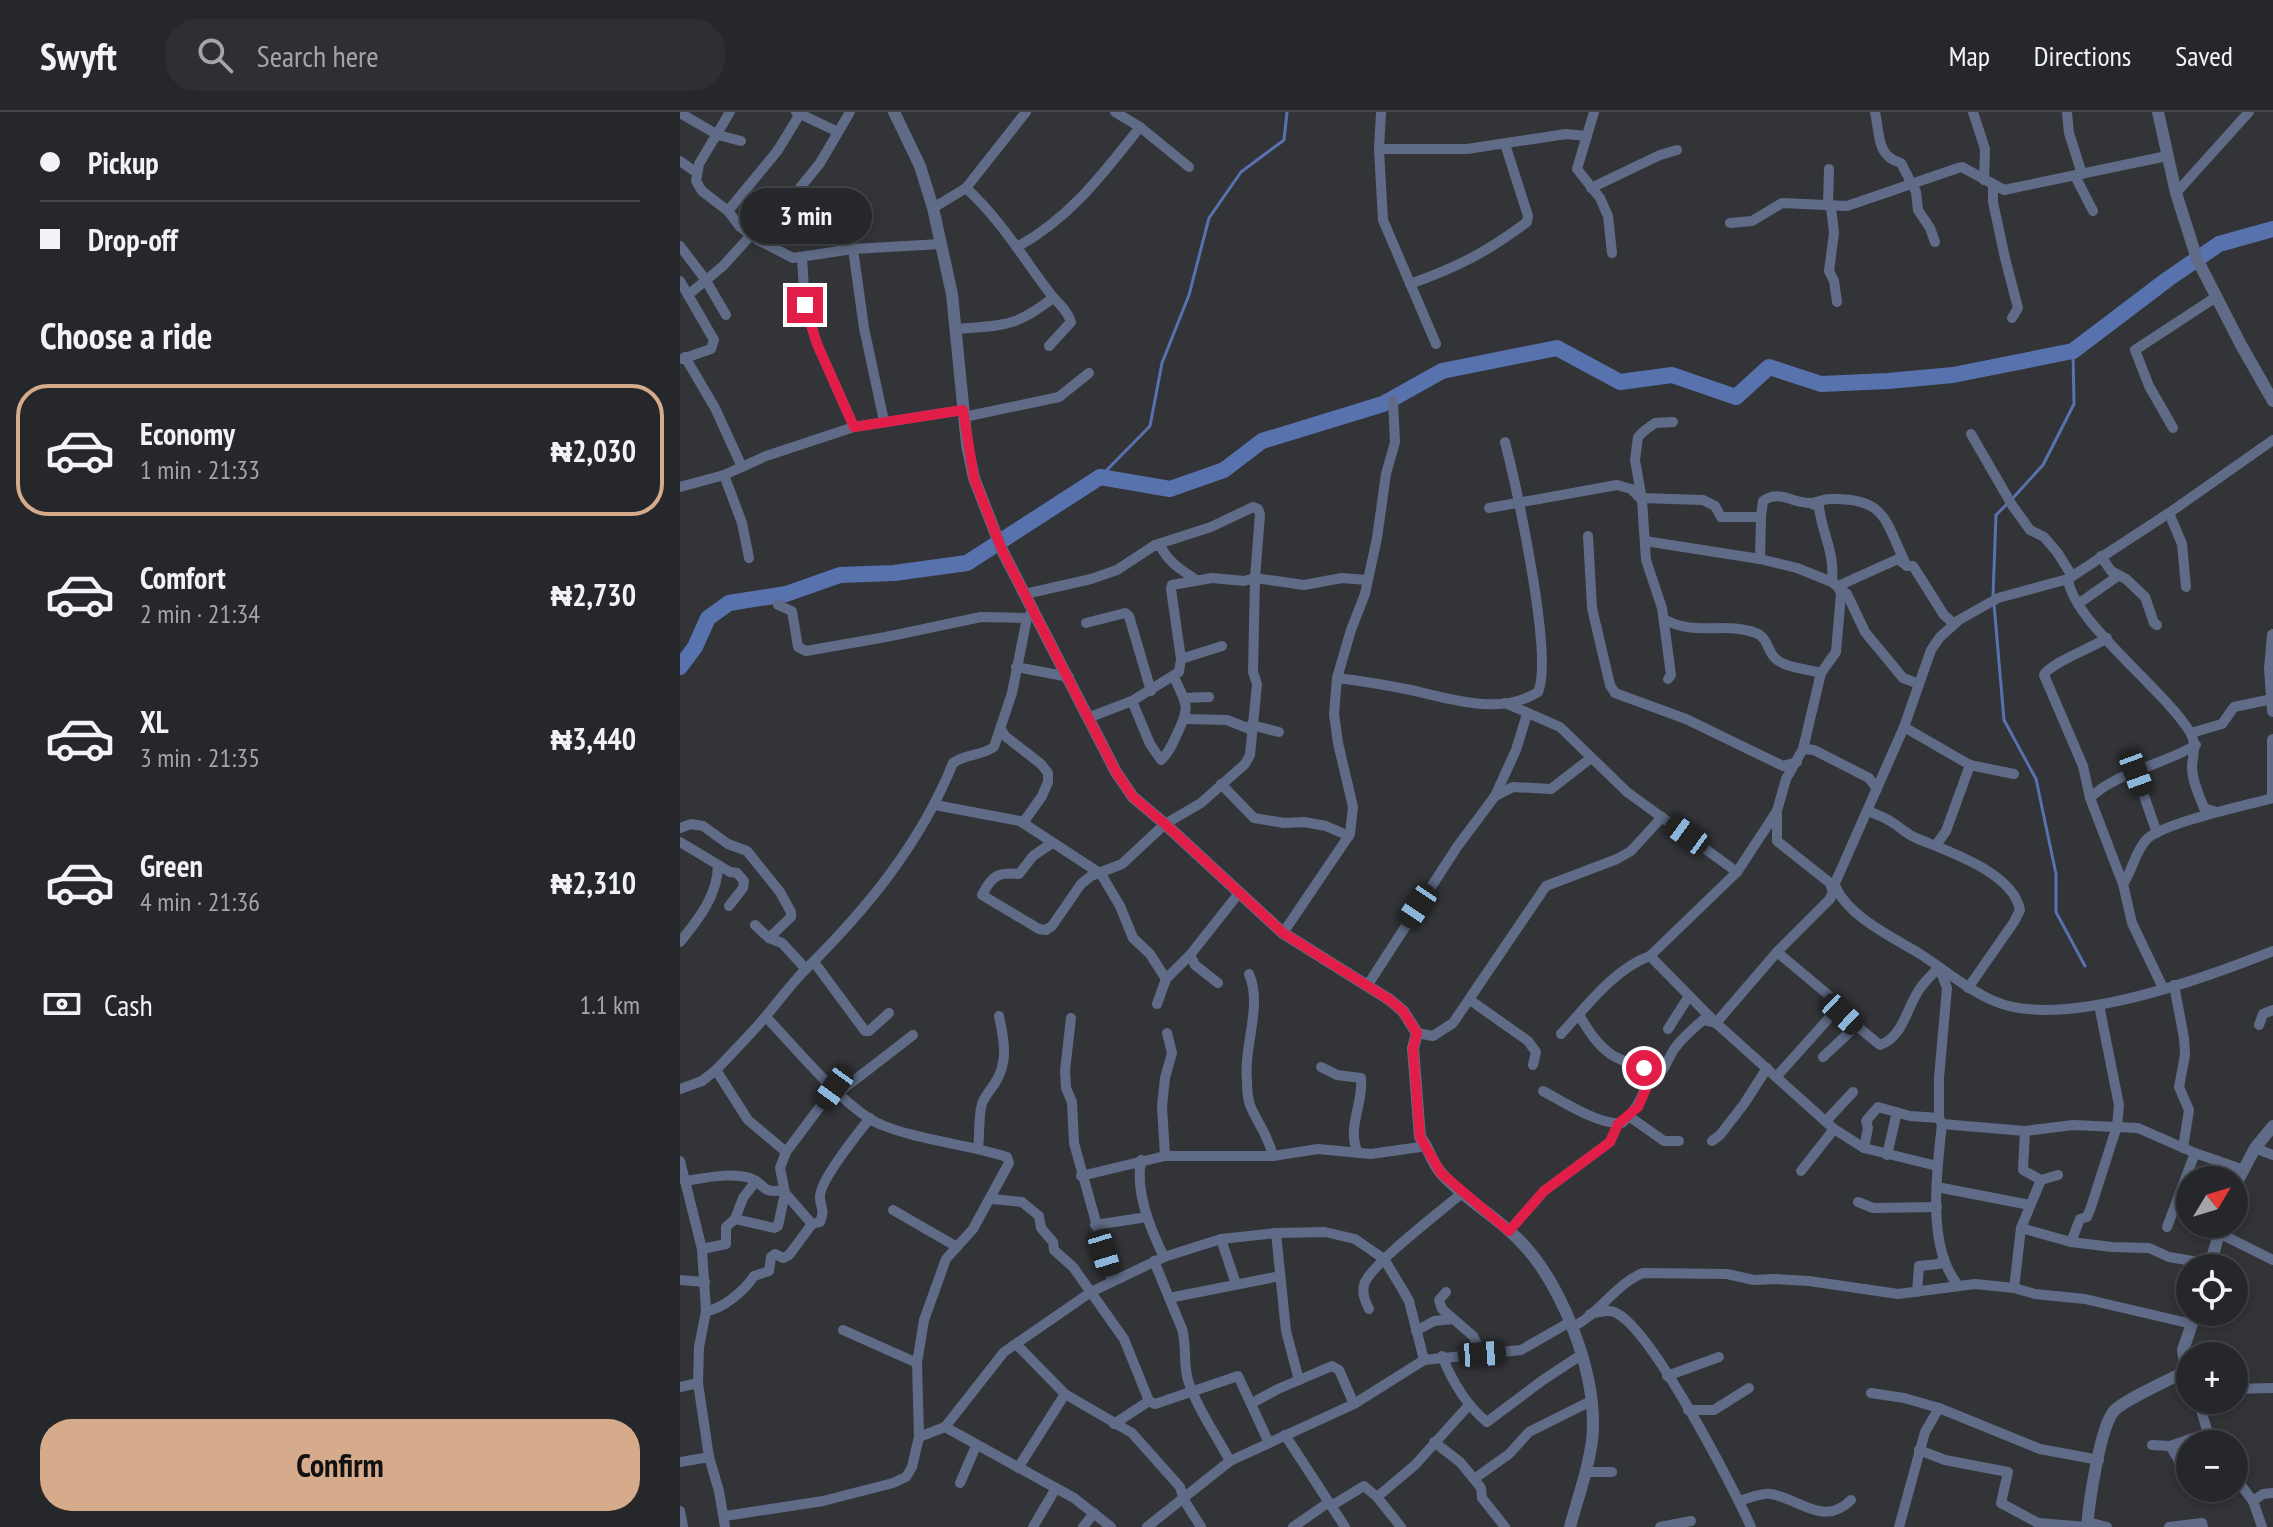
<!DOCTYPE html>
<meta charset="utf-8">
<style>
body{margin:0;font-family:"PT Sans Narrow",sans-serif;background:#2e2f32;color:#f1f3f6;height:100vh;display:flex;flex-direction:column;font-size:30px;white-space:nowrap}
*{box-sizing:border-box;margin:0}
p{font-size:26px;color:#a4a5a8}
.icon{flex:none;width:44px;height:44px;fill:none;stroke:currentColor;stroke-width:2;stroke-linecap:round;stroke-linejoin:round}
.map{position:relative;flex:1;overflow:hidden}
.sheet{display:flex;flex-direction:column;background:#26272a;width:680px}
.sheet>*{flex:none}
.guide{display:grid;align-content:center;height:176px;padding:0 40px;background:#26272a}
.needle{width:52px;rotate:52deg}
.controls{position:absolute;left:1496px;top:1054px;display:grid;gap:16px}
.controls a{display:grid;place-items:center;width:72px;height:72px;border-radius:50%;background:#26272a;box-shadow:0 4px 12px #0003,0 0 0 2px #424447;font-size:40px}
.end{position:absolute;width:36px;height:36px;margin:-18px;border:10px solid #e11d48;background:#fff;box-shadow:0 0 0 4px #fff}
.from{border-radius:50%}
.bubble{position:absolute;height:56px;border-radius:28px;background:#26272a;box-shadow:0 4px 12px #0003,0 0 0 2px #424447;font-size:26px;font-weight:700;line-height:56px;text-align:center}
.car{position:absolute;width:24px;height:48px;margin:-24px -12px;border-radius:10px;box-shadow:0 0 6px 2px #0007;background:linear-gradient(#222 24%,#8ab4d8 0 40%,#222 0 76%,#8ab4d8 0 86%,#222 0)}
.guide b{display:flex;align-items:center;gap:28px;height:76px;font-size:30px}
.guide b+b{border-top:2px solid #424447}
.guide i{width:20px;height:20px;background:#f1f3f6}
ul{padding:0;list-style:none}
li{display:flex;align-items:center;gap:24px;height:132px;margin:0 16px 12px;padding:0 24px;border:4px solid transparent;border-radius:32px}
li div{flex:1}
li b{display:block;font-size:30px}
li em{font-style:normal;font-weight:700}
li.current{border-color:#d6ab8b}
li>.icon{width:72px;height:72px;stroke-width:1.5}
h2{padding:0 40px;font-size:36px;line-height:96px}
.pay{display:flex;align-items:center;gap:20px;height:88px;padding:0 40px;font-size:30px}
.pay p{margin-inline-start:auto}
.primary-button{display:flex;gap:16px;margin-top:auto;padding:16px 40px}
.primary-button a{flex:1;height:92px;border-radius:32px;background:#d6ab8b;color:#111;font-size:32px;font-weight:700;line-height:92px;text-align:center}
header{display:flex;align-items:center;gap:48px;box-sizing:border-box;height:112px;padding:0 40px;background:#26272a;border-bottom:2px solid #424447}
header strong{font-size:38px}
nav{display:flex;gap:44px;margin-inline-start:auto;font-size:28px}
.search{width:560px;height:72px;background:#2e2f32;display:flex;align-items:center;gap:20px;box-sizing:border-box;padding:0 28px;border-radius:32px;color:#a4a5a8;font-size:30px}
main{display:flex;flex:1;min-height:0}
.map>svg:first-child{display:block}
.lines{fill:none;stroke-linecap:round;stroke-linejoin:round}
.stream{stroke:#5872ae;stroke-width:3}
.river{stroke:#5872ae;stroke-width:16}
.minor{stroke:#606c87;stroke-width:10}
.tertiary{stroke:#606c87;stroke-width:12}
.route{stroke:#e11d48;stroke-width:10}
</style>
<header>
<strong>Swyft</strong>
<div class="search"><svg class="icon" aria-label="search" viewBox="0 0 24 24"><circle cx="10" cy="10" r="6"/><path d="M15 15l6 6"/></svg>Search here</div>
<nav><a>Map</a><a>Directions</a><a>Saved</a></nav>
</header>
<main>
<section class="sheet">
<div class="guide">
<b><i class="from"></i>Pickup</b>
<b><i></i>Drop-off</b>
</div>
<h2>Choose a ride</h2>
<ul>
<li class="current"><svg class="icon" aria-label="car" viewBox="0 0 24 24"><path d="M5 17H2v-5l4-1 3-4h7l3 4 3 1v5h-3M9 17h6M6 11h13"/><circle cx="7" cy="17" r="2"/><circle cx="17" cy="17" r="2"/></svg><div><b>Economy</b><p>1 min · 21:33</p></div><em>₦2,030</em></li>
<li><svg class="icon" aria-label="car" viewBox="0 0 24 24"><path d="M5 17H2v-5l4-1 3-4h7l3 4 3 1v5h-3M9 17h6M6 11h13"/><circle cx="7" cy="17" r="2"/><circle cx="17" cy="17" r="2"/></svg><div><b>Comfort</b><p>2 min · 21:34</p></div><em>₦2,730</em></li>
<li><svg class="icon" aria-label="car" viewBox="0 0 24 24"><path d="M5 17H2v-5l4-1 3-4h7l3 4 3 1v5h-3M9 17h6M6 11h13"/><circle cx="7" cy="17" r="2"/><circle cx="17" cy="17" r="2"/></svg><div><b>XL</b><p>3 min · 21:35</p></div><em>₦3,440</em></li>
<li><svg class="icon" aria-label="car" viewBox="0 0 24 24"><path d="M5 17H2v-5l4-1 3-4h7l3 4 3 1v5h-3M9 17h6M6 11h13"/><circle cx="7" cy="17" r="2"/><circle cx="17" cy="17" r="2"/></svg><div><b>Green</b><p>4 min · 21:36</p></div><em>₦2,310</em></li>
</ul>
<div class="pay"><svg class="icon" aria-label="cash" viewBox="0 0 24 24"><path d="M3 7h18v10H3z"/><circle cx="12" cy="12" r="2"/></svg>Cash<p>1.1 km</p></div>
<div class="primary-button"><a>Confirm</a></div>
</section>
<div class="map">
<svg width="1593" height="1415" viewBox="0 0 1593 1415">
<rect width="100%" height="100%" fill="#323438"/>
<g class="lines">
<g class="stream">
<polyline points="420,365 470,314 482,251 509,183 529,106 561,60 604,28 607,0"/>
<polyline points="1332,387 1363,353 1394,292 1393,239"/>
<polyline points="1313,484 1316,403 1327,392"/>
<polyline points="1314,492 1324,608 1356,667 1376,762 1376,800 1405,854"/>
</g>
<polyline class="river" points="0,555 15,535 28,506 49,491 106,482 160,463 214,461 287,451 420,365 490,377 544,358 582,329 703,292 762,259 877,236 940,270 992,263 1056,285 1089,255 1141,272 1208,269 1273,263 1393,239 1488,167 1539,132 1593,117"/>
<g class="minor">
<polyline points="50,0 19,52 16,69 22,79 48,99 60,115 78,128 113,146 173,137 261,132"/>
<polyline points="116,0 156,19"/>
<polyline points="435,0 460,15 509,55"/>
<polyline points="701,0 699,37 703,108 756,232"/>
<polyline points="914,0 897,57 920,86 928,104 932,141"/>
<path d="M1195,0c5,22 1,44 26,51l15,29 2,18 12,18 5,14"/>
<polyline points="1293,0 1305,37 1304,68"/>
<polyline points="1387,0 1389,21 1402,62"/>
<polyline points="0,1 38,23 61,29"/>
<polyline points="699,37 787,37 886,22 907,24"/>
<polyline points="0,49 17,61"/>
<polyline points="1395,64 1413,99"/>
<polyline points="1313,73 1313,90 1325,146 1338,196 1332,206"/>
<path d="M286,76c33,30 56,68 83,104 8,11 18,17 22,30l-22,24"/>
<polyline points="911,76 980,43 997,38"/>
<polyline points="1496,81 1569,0"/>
<polyline points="1148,94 1149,57"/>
<polyline points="1151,95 1154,121 1149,159 1154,169 1157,190"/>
<polyline points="253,96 286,76 346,0"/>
<polyline points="48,99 98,38 120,2"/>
<polyline points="1050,111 1072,109 1102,91 1167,94 1278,56 1282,55 1324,78 1487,44"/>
<polyline points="78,128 140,51 170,0"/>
<polyline points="0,134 25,167 46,203"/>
<path d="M337,135c53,-29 86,-73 123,-120"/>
<polyline points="173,137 184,216 204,309"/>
<polyline points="122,146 125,193 137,232 174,315"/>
<polyline points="0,169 34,228 31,237 2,247"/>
<path d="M730,172c48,-17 77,-32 117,-62l1,-6 -23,-72"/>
<polyline points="8,183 43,154 71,123"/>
<path d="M277,217c47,-4 57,-1 96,-31"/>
<polyline points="5,245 35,296 62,355"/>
<polyline points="284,305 379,285 409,261"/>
<polyline points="1493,316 1469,274 1455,238 1536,185"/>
<polyline points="1291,322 1332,393 1350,418 1364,425 1377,440 1392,464"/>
<polyline points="44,363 62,411 69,446"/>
<polyline points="0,375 44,363 86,344 174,315 283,298"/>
<path d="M1132,392l7,3c3,27 16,44 13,75"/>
<path d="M809,396l128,-23 14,4 9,9 63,2 12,6 6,11h40l2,-16c17,-12 30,3 48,2 6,0 12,-4 19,-4 58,-2 55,24 77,67"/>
<polyline points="1489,401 1502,432 1506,475"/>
<polyline points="908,424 912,496 930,573 935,581 1006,607 1103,654 1117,650"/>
<polyline points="965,429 1080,447 1117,456 1152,470 1167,482 1185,520 1223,566 1239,572"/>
<path d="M475,433l6,2c8,16 21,23 35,33"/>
<polyline points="1421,444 1431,459 1446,467 1465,485 1474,511 1477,513"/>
<polyline points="1080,447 1081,405"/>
<path d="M1388,467c5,43 96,110 122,153 7,12 3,21 2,35 0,14 7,28 12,41l12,4"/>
<polyline points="1158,474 1218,447 1227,454 1233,454 1264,503 1274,512"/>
<path d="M345,482l66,-15 26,-9 38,-25 56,-18 42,-20 5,2 2,5 -5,64 -2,94 4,12 -7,71 -5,9 -44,39 -36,21 -43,40 -31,12 -10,8 -29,42 -6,4 -7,-1 -57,-34c10,-19 15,-23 37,-21l14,-18 19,-13"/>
<polyline points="1398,492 1438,464"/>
<polyline points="98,493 112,499 118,535 126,539 206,525 301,505 347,506"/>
<path d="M984,507c30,18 61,2 92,14 11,4 11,16 18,24 9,11 34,12 47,16"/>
<polyline points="406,511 445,501 449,504 471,579"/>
<path d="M1427,526c-15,10 -57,25 -63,37l39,91 7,32 33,86 9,39 31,65"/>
<polyline points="501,547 542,534"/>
<polyline points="336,555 389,565"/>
<path d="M657,566c25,3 49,7 74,12 40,9 89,26 127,2 16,-35 -22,-207 -33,-250"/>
<polyline points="988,567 991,563 982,496 966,448 962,388 955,348 958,325 964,319 975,311 993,310"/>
<polyline points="504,586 529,585"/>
<path d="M452,589l18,43 11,16c8,-7 12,-17 17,-28 13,-27 8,-28 -4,-55"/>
<polyline points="825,591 880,615 947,680 1057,760"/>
<polyline points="410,605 452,589 499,560 501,547 491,477 492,473 532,466 564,469 575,466 624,473 662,466 687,468"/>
<polyline points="505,607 547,608 572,618"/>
<polyline points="571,613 599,620"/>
<polyline points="1224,615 1290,653 1334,662"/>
<polyline points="321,617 325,624 361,652 368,661 368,670 362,684 343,711"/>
<polyline points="1511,621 1542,612 1554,595 1592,587"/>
<polyline points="1123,637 1134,638 1189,666 1197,677"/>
<polyline points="1456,661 1477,721"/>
<polyline points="541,672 574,706 604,711 624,710 646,714 669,724"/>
<polyline points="815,684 833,675 871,677 911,646"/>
<path d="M1410,686c24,-25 75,-34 106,-53"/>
<polyline points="255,693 340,709 421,762 440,794 453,826 470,842 486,867"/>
<polyline points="1097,699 1097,729 1150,771 1151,775 1156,775"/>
<path d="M1188,699c7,3 16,6 22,10 9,5 16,13 26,17 31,13 97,34 104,72l-6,12 -46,66"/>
<polyline points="0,716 11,712 23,714 48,732 67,739 100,780 111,800 111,805 89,826"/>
<polyline points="0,730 50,760 57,761 64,769 63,776 49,794"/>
<polyline points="1256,733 1266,719 1290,653"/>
<polyline points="1156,769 1224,615 1251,538 1260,525 1279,508 1318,486 1388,467 1489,401 1593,328"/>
<path d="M1443,772c10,-14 12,-33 24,-45 16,-16 100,-34 126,-41"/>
<path d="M1156,776c14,29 54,48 81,64 26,16 49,37 77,49 69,30 211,-23 279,-50"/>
<polyline points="75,813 89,826 102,831 126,857"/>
<polyline points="603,821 670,722 673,695 658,631 654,602 657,566 671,518 685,482 697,426 706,362 715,330 713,289"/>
<path d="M0,830c18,-22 38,-47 38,-77"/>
<path d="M1097,840l55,46 10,16 38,31c24,-8 27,-40 41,-58 5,-7 12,-13 18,-20l8,21 -8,90v40l3,6c-5,46 -16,123 16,161"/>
<polyline points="510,843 515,853 538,871"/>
<polyline points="970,844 1036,911 1154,1017 1184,1036 1257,1054"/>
<polyline points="134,850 185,919 189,919 209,901"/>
<path d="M569,862c14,33 -6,72 -2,106 0,7 0,17 3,25 8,20 17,27 23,51"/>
<polyline points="1494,873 1504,926 1505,943 1499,975 1509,998 1503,1036"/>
<polyline points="687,874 777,735 815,684 836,638 847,602"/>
<polyline points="790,888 848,929 856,940 853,953"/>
<polyline points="477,892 486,867 510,843 559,781"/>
<path d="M899,903c9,15 18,30 33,40 13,8 29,10 39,22"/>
<polyline points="391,906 385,959 386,976 392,990 394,1031 432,1168"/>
<polyline points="1579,913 1583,902 1593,898"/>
<polyline points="988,917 1009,884"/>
<polyline points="737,921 753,924 773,911 866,774 937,747 951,739 982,705"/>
<path d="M881,922c26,-28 53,-65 89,-78l87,-84 40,-61 9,-32 17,-30 18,-76 15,-21 5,-58 -3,-8"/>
<polyline points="1143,945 1175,915"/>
<path d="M641,955l16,8 24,3c3,25 -15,50 -3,75"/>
<polyline points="36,958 68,1008 106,1040"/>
<polyline points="1098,963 1158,896"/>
<path d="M0,977l22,-8 14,-11c17,-18 34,-35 50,-54 13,-15 25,-32 39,-46 61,-60 116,-127 148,-207 12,-9 28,-7 41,-16l18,-54 15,-75 7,-8"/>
<path d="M863,979c20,11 58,35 79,32 15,-13 21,-29 29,-46 16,-5 15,-17 24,-29 8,-11 18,-19 28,-28l13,3 61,-71 53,-53 4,-11"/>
<polyline points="158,981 233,923"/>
<polyline points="950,1005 984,1029 999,1029"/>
<polyline points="1146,1009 1173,980"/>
<polyline points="1262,1012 1345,1019 1393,1013 1458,1016 1515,1041 1564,1058"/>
<polyline points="1345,1019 1343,1058 1361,1068"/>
<polyline points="1032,1029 1040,1023 1064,992 1087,956"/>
<path d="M298,1036c2,-14 0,-30 4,-44 3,-9 8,-13 13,-21 14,-22 9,-43 4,-67"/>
<polyline points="1184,1036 1188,1016 1186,1009 1198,995 1230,1004 1259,1006"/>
<polyline points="1575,1036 1593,1043"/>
<polyline points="1207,1043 1217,1000"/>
<polyline points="485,1044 482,994 485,966 492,941 487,921"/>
<path d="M461,1048c-6,32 9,68 23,97"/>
<polyline points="0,1049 22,1137 26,1199 19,1235 18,1271 29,1345 39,1379 45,1415"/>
<polyline points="1121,1059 1154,1017"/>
<polyline points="401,1064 485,1044 593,1044 638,1037 691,1042 747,1034"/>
<path d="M5,1069c21,-3 44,-9 65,-3 17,6 9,16 34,12"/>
<polyline points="1257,1075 1350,1093"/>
<polyline points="312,1087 342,1090 359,1104 361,1116 373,1130 374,1138 393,1155 444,1227 469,1289"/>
<polyline points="1178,1090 1193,1096 1257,1095"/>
<polyline points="213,1098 277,1135"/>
<polyline points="55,1107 94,1116 98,1114 105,1081"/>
<polyline points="132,1112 105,1081 100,1056 106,1040 154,976"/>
<polyline points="415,1113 467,1105"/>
<polyline points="1487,1115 1515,1041"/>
<polyline points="1341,1116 1391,1130 1432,1135 1469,1136 1489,1145 1530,1152"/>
<polyline points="829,1119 864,1079 930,1030 938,1012"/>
<polyline points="596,1121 606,1219 619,1268"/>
<polyline points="1539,1121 1593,1148"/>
<polyline points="541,1127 556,1172"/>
<polyline points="1391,1130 1400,1107 1407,1105 1411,1095 1437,1014 1439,993 1419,893"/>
<polyline points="22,1137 46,1132 46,1115 55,1107 63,1086 76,1069"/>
<path d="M474,1149l28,68c5,17 1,34 6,51 9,28 28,55 42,81"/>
<polyline points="0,1168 25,1170"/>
<polyline points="1334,1176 1341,1116 1361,1068 1378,1063"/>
<polyline points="766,1180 759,1188 762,1197 793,1224 802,1242"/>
<polyline points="1237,1180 1239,1154 1259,1152 1264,1146"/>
<polyline points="489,1186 600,1164"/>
<path d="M689,1197c-4,-8 -7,-15 -5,-24 4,-19 80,-76 98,-92"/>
<path d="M26,1199c17,-2 39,-21 48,-35l15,-5 2,-14 4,-3 8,4 6,-3 23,-31 8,-2c5,-13 1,-12 0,-24 -2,-16 39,-66 50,-80"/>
<path d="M910,1202c7,-1 16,-5 24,-2 36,13 119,175 137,215"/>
<path d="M892,1215c27,-12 43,-43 71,-54l84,1 27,6 21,-1 34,2 89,13 77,-10 39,4 21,6 50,5 107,25"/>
<polyline points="163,1218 237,1251"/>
<polyline points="736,1219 754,1209 773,1207"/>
<polyline points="337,1233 385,1282 452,1321 500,1375 504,1388 521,1415"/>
<path d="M762,1244c10,25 24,49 45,66l56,-42 38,-25"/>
<polyline points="987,1264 1039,1245"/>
<polyline points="0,1275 18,1271"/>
<polyline points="1554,1277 1593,1276"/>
<polyline points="1191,1281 1224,1286 1259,1296 1360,1337 1419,1348"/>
<polyline points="1518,1288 1528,1321 1534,1332"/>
<polyline points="572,1291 598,1277 652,1254 659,1258 674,1292"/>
<polyline points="1008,1298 1034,1298 1069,1276"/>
<polyline points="434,1312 469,1289 475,1292 558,1264 589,1331"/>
<polyline points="265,1315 394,1386 431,1415"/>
<polyline points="605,1323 665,1415"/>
<polyline points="239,1325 265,1315 324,1240 411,1180 484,1145 541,1127 596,1121 645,1120 675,1127 704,1147 721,1175 729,1189 744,1248"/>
<polyline points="754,1330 780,1350 794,1367 801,1376 802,1386 825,1415"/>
<polyline points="1472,1333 1490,1334 1498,1347 1507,1375"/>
<polyline points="1490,1334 1528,1321"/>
<polyline points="1239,1338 1265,1348 1328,1360 1321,1391 1358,1411 1407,1415"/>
<polyline points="0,1350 29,1345"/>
<polyline points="338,1356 385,1282"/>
<polyline points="905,1360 932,1360"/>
<polyline points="1554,1364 1573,1389 1582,1415"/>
<polyline points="794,1367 829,1342 849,1320 911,1289"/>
<polyline points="280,1371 296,1334"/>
<polyline points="697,1385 735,1353 789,1293"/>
<path d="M1059,1389c9,-2 23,-9 32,-7 31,6 53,33 80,6"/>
<polyline points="1573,1389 1583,1382 1593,1381"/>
<polyline points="651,1394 684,1374 697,1385 721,1415"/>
<polyline points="0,1399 3,1414"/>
<path d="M45,1404l98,-15 70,-18 13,-6 6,-10 7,-30 -2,-74 7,-43 22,-61 27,-30 36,-66 -2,-6c-40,-13 -89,-17 -125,-32 -34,-13 -89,-80 -116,-108"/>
<polyline points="1408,1410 1427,1415"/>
<polyline points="353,1415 376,1376"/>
<polyline points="403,1415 414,1401"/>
<polyline points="467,1415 550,1349 674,1292 744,1248 841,1238 890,1210"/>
<polyline points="613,1415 649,1390"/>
<polyline points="980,1415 1011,1409"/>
<polyline points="1219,1415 1245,1320 1259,1296"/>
<polyline points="1489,1415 1522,1411 1523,1415"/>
</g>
<g class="tertiary">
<path d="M214,0l26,54 13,42 19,86 15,151 7,33 28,72 114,222 17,25 32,27 118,109 107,67 13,11 14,22 -4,15 7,89c9,11 11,24 21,36 23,26 55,43 79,68 41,42 74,126 73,185 0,30 -15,71 -23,101"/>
<polyline points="1478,0 1496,81 1517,147 1561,233 1593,289"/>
<polyline points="1593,523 1590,556 1593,599"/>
<polyline points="1593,628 1593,684"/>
<polyline points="1554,1076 1575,1036 1593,1014"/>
<polyline points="1529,1156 1542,1112"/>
<path d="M1407,1415c2,-24 13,-100 27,-116 8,-10 57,-32 72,-40l-3,-21 13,-38"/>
</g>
</g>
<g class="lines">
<polyline class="route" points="125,193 137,232 174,315 283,298 294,366 322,438 436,660 453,685 485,712 603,821 710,888 723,899 737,921 733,936 740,1025 761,1061 829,1119 864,1079 930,1030 938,1012 958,995 971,965 964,956"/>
</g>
</svg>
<div class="controls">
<a><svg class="needle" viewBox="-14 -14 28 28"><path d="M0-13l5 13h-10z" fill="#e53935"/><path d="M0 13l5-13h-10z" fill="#a4a5a8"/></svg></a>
<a><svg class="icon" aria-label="locate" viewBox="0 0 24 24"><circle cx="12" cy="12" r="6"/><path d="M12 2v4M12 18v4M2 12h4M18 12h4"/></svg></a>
<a>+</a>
<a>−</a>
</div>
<i class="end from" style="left:964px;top:956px"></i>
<i class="end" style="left:125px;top:193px"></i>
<div class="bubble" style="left:60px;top:76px;width:132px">3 min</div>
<i class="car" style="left:1456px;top:661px;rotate:160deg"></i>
<i class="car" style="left:1007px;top:723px;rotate:306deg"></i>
<i class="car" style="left:738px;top:794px;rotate:214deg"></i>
<i class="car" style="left:1162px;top:902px;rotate:133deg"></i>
<i class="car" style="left:154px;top:976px;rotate:216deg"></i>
<i class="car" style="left:424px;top:1141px;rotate:163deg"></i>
<i class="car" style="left:802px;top:1242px;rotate:86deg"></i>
</div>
</main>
